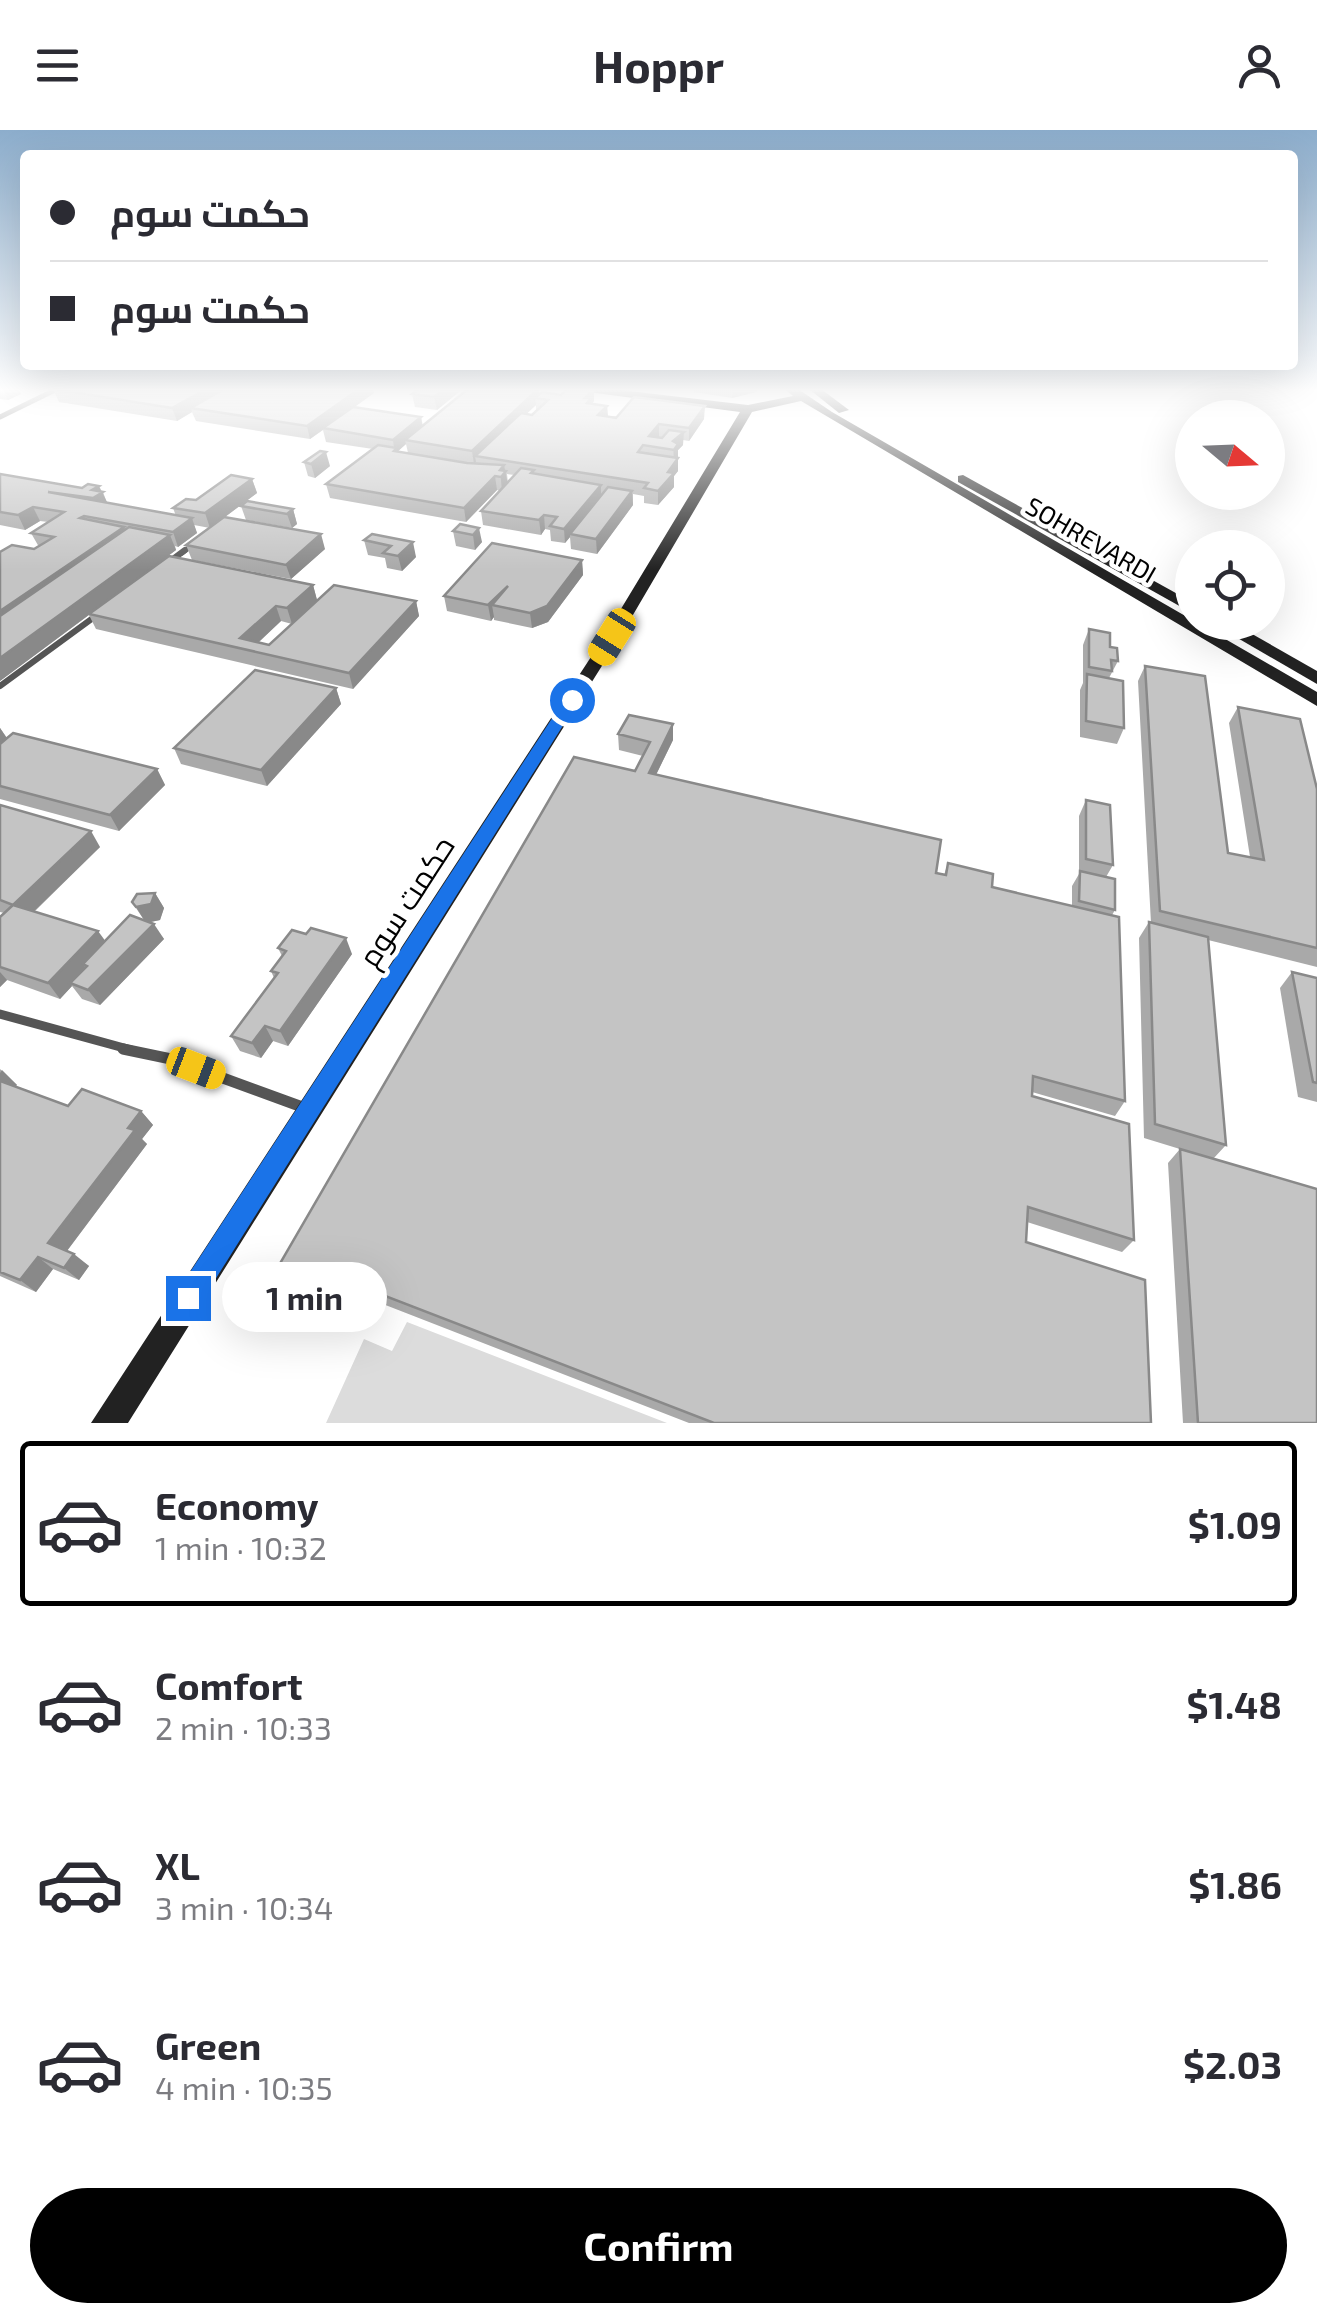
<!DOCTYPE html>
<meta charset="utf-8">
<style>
body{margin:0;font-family:"Exo 2",Cairo,sans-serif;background:#f7f7f7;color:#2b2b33;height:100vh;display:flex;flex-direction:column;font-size:38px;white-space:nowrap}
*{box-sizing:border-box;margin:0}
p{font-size:32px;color:#7c7c81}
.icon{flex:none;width:55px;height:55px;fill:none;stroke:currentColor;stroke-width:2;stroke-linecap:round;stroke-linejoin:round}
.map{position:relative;height:1293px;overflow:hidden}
.panel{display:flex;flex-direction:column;background:#fff;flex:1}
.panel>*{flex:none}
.top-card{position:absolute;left:20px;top:20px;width:1278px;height:220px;border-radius:10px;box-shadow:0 10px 40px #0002;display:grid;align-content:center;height:220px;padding:0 30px;background:#fff}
.needle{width:65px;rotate:109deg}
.buttons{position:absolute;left:1175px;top:270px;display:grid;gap:20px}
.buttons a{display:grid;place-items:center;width:110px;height:110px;border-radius:50%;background:#fff;box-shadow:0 10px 40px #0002;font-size:50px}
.end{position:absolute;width:45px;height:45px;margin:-22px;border:12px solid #1a73e8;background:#fff;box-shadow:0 0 0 5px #fff}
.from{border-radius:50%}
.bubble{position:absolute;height:70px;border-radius:35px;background:#fff;box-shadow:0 10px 40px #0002;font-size:32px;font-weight:700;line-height:70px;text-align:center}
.car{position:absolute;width:30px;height:60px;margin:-30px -15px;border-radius:12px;box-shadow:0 0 8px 2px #0007;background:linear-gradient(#f5c518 24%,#345 0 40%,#f5c518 0 76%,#345 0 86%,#f5c518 0)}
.top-card b{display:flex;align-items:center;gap:35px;height:95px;font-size:38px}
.top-card b+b{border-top:2px solid #e1e1e2}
.top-card i{width:25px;height:25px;background:#2b2b33}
ul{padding:18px 0 0;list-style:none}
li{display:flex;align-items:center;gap:30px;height:165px;margin:0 20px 15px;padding:0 10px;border:5px solid transparent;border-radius:10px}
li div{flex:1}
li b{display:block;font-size:38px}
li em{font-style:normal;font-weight:700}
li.current{border-color:#000}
li>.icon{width:90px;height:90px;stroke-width:1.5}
.primary-button{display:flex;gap:20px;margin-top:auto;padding:20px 30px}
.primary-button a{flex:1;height:115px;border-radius:60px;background:#000;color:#fff;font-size:40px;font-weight:700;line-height:115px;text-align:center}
header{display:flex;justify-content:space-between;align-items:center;height:130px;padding:0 30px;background:#fff;font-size:45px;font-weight:700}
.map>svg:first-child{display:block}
.green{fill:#dcdcdc}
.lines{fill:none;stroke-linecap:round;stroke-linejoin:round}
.lane-far3{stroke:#555;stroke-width:5}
.lane-far2{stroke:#555;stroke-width:6}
.lane-far1{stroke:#555;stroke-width:9}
.lane{stroke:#555;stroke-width:11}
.secondary{fill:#222;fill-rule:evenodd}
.wall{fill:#a9a9a9;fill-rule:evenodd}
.shaded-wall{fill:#898989}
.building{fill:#c4c4c4;stroke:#898989;stroke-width:2.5}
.route{fill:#1a73e8}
.labels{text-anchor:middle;stroke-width:9;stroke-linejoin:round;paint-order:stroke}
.far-street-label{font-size:25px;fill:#000;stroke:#fff}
.street-label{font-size:30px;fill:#000;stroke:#fff}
</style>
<header><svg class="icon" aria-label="menu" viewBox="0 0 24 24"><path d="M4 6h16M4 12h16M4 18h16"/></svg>Hoppr<svg class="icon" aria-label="person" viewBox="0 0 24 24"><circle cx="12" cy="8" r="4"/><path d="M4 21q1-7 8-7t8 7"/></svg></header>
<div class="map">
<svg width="1317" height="1293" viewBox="0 0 1317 1293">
<rect width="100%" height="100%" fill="#fff"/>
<polygon class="green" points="407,1192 667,1293 326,1293 364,1209 392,1221"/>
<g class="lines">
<g class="lane-far3">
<polyline points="0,287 57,259"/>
<polyline points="182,423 194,414"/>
</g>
<g class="lane-far2">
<polyline points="169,432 185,420"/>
<polyline points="0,556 97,485"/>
</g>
<polyline class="lane-far1" points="0,884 135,921"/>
<polyline class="lane" points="123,919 171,929 305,978"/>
<g class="secondary">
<polygon points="582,259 612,259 748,275 793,266 785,259 798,259 832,282 1317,562 1317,576 801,271 752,282 620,507 128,1293 91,1293 604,507 740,282 588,262"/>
<polygon points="809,259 821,259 849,280 839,283"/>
<polygon points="963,345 1192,472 1192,483 958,352 958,346"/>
<polygon points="1210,492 1231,492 1317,541 1317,554"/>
</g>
</g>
<g class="wall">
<polygon points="0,259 18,259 21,264 8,270 0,269"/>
<path d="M53,259h320l1,4 -20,14 67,10 2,9 116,-37v5l55,7 -2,2 15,3 1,10 96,3 -15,22 -6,-1v5l-5,5v21l-4,5v11l-16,18 -14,-2v-7l-11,-2v11l-36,49 -26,-5 -1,-12 -5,6 -14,-2 -1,-11 -5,-1 -4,6 -58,-10 -2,-14 19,-20 -3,-1 -31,32 -136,-24 -4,-14 47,-35 -47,-7 -3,-12 -13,9 -114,-18 -4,-9 -15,9 -118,-19zM536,275v6l-4,4 -6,-1zM406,314l2,9 -11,-1zM507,344l8,1 -7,8z"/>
<polygon points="694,259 758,259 756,262 732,268 694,262"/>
<polygon points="460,261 437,280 415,277 412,264"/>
<polygon points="304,332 330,336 315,348 308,346"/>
<polygon points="0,344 103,362 107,373 176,386 173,378 252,349 257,363 225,387 325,419 291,449 192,430 186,415 210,398 194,395 197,403 178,417 175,416 176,420 134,451 313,455 317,470 292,494 281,491 258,513 269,515 416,471 419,486 353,559 96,499 89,485 0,551 34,419 39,417 31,403 48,392 40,391 25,400 0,395"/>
<polygon points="241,376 293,379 297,394 292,398 246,390"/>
<polygon points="460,394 482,412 475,420 456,416 453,401"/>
<polygon points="372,404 416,427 402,441 387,438 385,428 368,425 364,410"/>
<polygon points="582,430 583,445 548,492 532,498 494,490 494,487 491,491 447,481 444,466"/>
<polygon points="1089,499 1110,517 1118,531 1109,548 1124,598 1117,614 1080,607 1080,560 1083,553 1083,515"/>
<polygon points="1145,536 1228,723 1250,727 1229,593 1238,577 1317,659 1317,837 1208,810 1226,1015 1213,1029 1317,1293 1183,1293 1168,1033 1180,1019 1206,1027 1144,1008 1139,808 1149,792 1151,793 1138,551"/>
<polygon points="336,558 341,574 267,656 181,634 174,618"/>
<polygon points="0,598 7,608 157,639 165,655 119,701 0,669"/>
<polygon points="618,604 673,610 656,645 936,743 944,745 948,733 992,757 1072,776 1072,756 1079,744 1079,686 1086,670 1113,735 1106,747 1115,780 1112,785 1125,971 1115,986 1032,962 1032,966 1134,1110 1122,1122 1027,1092 1026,1112 1151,1293 689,1293 352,1162 340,1184 281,1161 271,1149 635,641 643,626 619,620"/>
<polygon points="0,675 100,717 35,781 105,811 144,790 132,772 155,763 164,778 160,790 150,792 164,809 100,875 82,869 72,856 60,869 7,850 0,857 0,787 4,783 0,782"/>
<polygon points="278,818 352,824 288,916 273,911 261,928 240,921 231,906 274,848 271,841 282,826"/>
<polygon points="1292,842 1317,848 1317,972 1298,967 1280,858"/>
<polygon points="0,939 17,955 15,956 68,976 141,981 153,995 142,1009 147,1014 67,1121 89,1136 79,1150 53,1139 36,1162 0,1146"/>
</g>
<g class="shaded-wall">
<polygon points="2,259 18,259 21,264 8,270"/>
<polygon points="206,259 232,259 191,278 192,282 177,291 172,278"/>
<polygon points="359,259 373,259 374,263 310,309 307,296"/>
<polygon points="445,259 460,259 460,261 437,280 434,267"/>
<polygon points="539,259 540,269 535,268 536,275 482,326 475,326 476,332 474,334 472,321"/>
<polygon points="594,259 594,271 588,278 585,268"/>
<polygon points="733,259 758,259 756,262 732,268"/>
<polygon points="607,276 608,288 598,285"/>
<polygon points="705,276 704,289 689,311 689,298"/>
<polygon points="421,287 423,300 405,310 406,314 397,322 396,335 393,310"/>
<polygon points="659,294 659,307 652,317 649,306"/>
<polygon points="684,302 683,315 678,320 678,341 674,346 674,357 658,375 658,361 674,333 673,311"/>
<polygon points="326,322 330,336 315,348 311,334"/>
<polygon points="504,335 508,355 502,361 500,340"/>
<polygon points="495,346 497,360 466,392 464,378"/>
<polygon points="252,349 257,363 210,398 205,383"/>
<polygon points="601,355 601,369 570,404 570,407 565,413 564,399"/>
<polygon points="99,356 109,376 100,382 93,368 92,360"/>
<polygon points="632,361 633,375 597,424 596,409"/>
<polygon points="33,377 40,391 25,400 18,385"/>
<polygon points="293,379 297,394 292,398 287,384"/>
<polygon points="544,385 545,399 541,405 539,390"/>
<polygon points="192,388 197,403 178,417 173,402"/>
<polygon points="124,397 131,411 0,502 0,481"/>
<polygon points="479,398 482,412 475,420 473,405"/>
<polygon points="321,404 325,419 291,449 286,435"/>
<polygon points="170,405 176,420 0,551 0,528"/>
<polygon points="413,412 416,427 402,441 398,426"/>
<polygon points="582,430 583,445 548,492 532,498 530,483"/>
<polygon points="313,455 317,470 292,494 287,478"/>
<polygon points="508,456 492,475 494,487 491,491 488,475"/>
<polygon points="416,471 419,486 353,559 349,543"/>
<polygon points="276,476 281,491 249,521 240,508"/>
<polygon points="336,558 341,574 267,656 261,640"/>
<polygon points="673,594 673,610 649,659 649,643"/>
<polygon points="0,598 8,610 0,616"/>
<polygon points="157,639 165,655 119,701 110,685"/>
<polygon points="91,701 100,717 25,790 13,775"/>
<polygon points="155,763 164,778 160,790 146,793 136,777"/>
<polygon points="154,794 164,809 100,875 88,860"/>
<polygon points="98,801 109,816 83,834 87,840 70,853 72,856 60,869 48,853"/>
<polygon points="346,808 352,824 288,916 280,901"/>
<polygon points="0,842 7,850 0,857"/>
<polygon points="265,896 273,911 261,928 252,913"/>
<polygon points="2,940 17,955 9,963 0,954 0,943"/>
<polygon points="141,981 153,995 142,1009 147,1014 63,1126 48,1113"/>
<polygon points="74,1124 89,1136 79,1150 64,1138"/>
<polygon points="38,1127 53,1139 36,1162 20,1150"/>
<polygon points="344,1150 352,1162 340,1184 332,1173"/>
</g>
<g class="building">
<polygon points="53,259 206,259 172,278"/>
<polygon points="224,259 359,259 307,296 191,278"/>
<polygon points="419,259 445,259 434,267 412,264"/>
<polygon points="468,259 538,259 472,321 405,310"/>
<polygon points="567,259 594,259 585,268 591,268 587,273 607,276 598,285 616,288 634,267 705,276 689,298 659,294 649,306 662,308 669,300 684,302 673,311 678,314 674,320 643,315 638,322 678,328 668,342 674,343 658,361 644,358 648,353 475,326 521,283 532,285 548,270 535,268 542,262 561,265"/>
<polygon points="353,277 421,287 393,310 323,298"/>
<polygon points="378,315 397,318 394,321 467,333 504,335 500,340 506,341 501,347 495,346 464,378 326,354"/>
<polygon points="320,321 326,322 311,334 304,332"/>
<polygon points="521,338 534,340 531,343 601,355 564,399 550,396 557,387 544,385 539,390 481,381"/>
<polygon points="0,344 82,358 88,354 99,356 92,360 103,362 93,368 48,362 192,388 173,402 84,386 80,388 124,397 0,481 0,422 12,415 34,419 54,407 31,403 64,382 33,377 18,385 0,382"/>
<polygon points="231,345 252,349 205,383 173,378 186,369 196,370"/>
<polygon points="608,357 632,361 596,409 570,404"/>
<polygon points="247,371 293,379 287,384 241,376"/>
<polygon points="224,387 321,404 286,435 186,415"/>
<polygon points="460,394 479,398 473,405 453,401"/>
<polygon points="129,397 170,405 0,528 0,486"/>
<polygon points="372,404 413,412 398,426 383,423 391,416 364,410"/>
<polygon points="492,413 582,430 547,476 530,483 492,475 508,456 488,475 444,466"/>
<polygon points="169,426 313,455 287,478 276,476 240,508 269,515 334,455 416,471 349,543 89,484"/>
<polygon points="1089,499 1110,503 1110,517 1117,518 1118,531 1111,530 1112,541 1089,537"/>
<polygon points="1145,536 1205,546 1228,723 1264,730 1238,577 1300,589 1317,659 1317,818 1160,781"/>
<polygon points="255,540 336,558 261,640 174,618"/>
<polygon points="1087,544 1123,551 1124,598 1086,591"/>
<polygon points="629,585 673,594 649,643 941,710 936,743 946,745 948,733 993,744 992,757 1119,787 1125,971 1033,946 1032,966 1129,994 1134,1110 1028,1077 1026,1112 1145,1150 1151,1293 714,1293 344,1150 332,1173 271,1149 574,627 635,641 650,612 618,604"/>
<polygon points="13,603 157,639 110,685 0,656 0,614"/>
<polygon points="1086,670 1110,675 1113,735 1086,729"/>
<polygon points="0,675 91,701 13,775 0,770"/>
<polygon points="1080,741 1115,749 1115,780 1079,771"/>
<polygon points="155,763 151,774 136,777 132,772 137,764"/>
<polygon points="13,775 98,801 48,853 0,837 0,787"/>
<polygon points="130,785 154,794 88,860 70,853 87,836 83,834"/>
<polygon points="1149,792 1208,807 1226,1015 1155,994"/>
<polygon points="311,798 346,808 280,901 265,896 252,913 231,906 278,843 271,841 286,821 278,818 292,800 306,804"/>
<polygon points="1292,842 1317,848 1317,953 1313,952"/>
<polygon points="0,951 68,976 82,959 141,981 128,998 135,1000 48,1113 74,1124 64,1138 38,1127 20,1150 0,1142"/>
<polygon points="1180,1019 1317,1059 1317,1293 1198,1293"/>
</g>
<linearGradient id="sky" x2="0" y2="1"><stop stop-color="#8cadcc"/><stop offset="0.59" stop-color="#fff"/><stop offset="1" stop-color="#fff" stop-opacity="0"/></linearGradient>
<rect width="1317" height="440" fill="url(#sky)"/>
<polygon class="route" points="572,565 579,570 198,1177 188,1181 179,1177 176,1168 179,1159 566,567"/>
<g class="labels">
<g class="far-street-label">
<text transform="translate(1091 410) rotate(30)" y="9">SOHREVARDI</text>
</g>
<g class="street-label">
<text transform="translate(407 772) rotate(-57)" y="10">حکمت سوم</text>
</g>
</g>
</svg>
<div class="buttons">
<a><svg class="needle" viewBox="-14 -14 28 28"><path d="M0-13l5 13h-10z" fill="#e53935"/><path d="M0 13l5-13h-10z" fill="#7c7c81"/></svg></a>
<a><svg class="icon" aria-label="locate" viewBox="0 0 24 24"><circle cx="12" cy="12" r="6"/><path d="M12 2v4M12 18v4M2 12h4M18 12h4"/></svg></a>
</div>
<i class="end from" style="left:572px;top:570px"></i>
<i class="end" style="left:188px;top:1168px"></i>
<div class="bubble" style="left:222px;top:1132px;width:165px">1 min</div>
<i class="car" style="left:612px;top:507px;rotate:212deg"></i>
<i class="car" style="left:196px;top:938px;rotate:111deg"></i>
<div class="top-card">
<b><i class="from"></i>حکمت سوم</b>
<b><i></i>حکمت سوم</b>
</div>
</div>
<section class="panel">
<ul>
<li class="current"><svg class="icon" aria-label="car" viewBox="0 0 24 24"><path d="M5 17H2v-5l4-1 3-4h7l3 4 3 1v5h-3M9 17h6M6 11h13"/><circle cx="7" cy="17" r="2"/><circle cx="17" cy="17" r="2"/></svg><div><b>Economy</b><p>1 min · 10:32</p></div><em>$1.09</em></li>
<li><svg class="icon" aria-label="car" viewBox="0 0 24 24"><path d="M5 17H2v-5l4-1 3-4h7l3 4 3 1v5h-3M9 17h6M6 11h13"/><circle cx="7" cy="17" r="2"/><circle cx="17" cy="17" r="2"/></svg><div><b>Comfort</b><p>2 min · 10:33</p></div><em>$1.48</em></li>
<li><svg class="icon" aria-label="car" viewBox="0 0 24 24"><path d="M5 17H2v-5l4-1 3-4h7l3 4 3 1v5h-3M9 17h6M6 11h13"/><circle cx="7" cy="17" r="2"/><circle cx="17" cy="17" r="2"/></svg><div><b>XL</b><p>3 min · 10:34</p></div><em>$1.86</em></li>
<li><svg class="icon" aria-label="car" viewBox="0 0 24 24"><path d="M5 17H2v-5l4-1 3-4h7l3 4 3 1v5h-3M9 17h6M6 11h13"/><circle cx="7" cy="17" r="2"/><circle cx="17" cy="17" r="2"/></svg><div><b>Green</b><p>4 min · 10:35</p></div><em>$2.03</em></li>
</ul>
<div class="primary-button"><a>Confirm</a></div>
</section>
